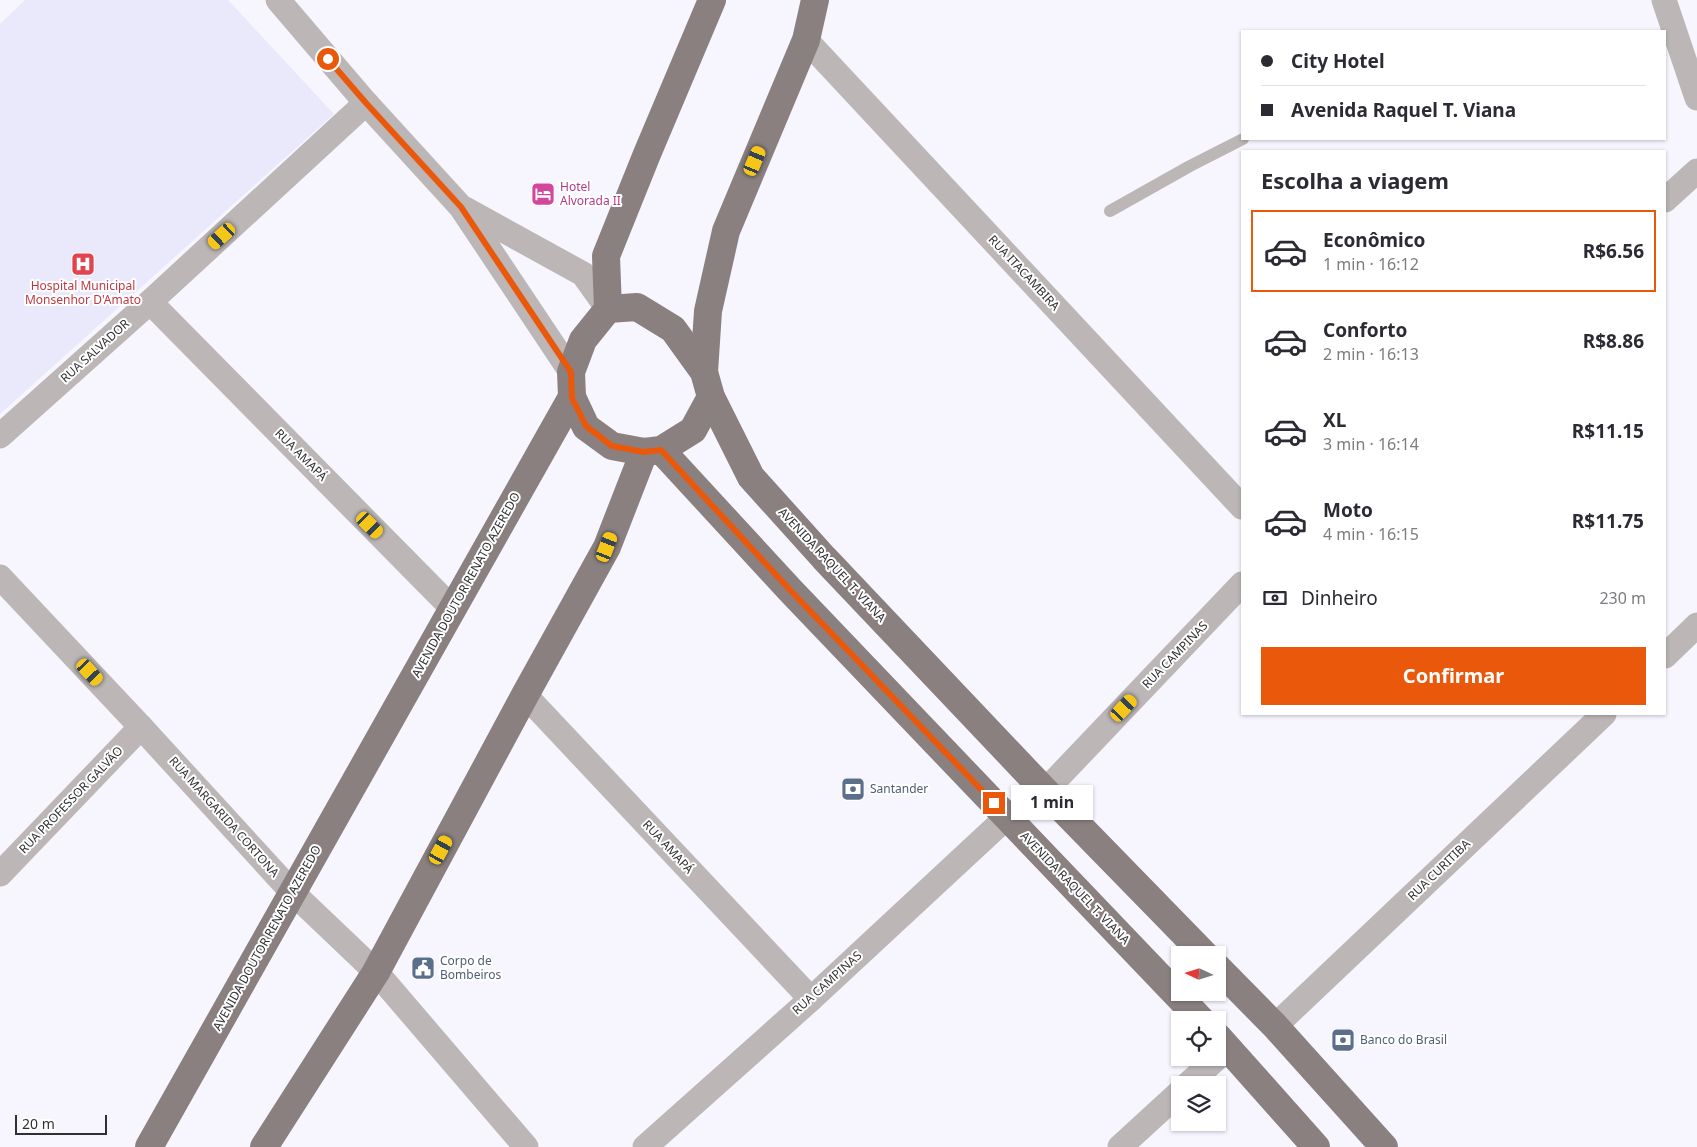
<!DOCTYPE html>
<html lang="pt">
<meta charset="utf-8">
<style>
body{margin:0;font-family:"Noto Sans",sans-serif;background:#f2f2f3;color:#2b2b33;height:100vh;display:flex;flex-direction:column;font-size:19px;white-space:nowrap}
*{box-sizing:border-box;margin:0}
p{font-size:16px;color:#7c7c81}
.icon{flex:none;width:28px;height:28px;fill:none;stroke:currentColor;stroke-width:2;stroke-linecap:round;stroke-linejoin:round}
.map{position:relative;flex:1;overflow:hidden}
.side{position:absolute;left:1241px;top:150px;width:425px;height:565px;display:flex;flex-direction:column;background:#fff;border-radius:0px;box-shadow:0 1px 4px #0004}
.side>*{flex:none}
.top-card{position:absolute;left:1241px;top:30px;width:425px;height:110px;border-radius:0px;box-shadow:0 1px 4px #0004;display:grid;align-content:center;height:110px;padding:0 20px;background:#fff}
.needle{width:32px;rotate:274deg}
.fabs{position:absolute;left:1171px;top:946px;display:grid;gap:10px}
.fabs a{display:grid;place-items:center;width:55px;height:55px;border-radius:0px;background:#fff;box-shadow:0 1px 4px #0004;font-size:25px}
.scale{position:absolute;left:15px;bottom:12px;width:92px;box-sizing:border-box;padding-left:5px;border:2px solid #303034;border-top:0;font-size:14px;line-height:18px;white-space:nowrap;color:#303034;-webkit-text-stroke:4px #fff;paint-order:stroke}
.end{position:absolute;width:22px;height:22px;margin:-11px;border:6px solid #ea580c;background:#fff;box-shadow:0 0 0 2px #fff}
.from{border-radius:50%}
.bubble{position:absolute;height:35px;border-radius:0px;background:#fff;box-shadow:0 1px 4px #0004;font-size:16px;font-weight:700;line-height:35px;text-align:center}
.car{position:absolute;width:15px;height:30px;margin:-15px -8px;border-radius:6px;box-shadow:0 0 4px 1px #0007;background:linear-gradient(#f5c518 24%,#345 0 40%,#f5c518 0 76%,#345 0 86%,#f5c518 0)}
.top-card b{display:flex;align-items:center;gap:18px;height:48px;font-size:19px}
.top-card b+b{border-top:1px solid #e1e1e2}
.top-card i{width:12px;height:12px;background:#2b2b33}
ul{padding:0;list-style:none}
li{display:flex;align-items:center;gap:15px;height:82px;margin:0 10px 8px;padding:0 10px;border:2px solid transparent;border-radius:0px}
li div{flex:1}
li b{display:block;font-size:19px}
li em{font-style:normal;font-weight:700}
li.selected{border-color:#ea580c}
li>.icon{width:45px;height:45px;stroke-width:1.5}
h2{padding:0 20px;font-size:22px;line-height:60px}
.pay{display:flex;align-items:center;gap:12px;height:55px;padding:0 20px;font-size:19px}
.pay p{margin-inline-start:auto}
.action{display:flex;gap:10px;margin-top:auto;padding:10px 20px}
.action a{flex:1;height:58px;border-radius:0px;background:#ea580c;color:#fff;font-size:20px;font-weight:700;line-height:58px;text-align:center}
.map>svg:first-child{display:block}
.built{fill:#eae8fb}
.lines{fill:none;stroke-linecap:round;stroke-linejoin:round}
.service{stroke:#bcb6b6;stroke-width:12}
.minor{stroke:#bcb6b6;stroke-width:25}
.primary{stroke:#8a8080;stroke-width:28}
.route{stroke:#ea580c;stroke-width:6}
.labels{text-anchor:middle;stroke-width:4;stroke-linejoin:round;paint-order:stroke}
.hotel-label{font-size:12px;fill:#b23c85;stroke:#fff;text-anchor:start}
.street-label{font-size:12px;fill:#303034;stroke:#fff}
.health-label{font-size:12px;fill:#be3a42;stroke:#fff}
.service-label{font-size:12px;fill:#4e5e75;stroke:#fff;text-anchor:start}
</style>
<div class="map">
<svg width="1697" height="1147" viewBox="0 0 1697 1147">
<rect width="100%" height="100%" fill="#f7f6ff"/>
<polygon class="built" points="25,0 228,0 334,114 0,414 0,24"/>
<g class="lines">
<polyline class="service" points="1110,211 1190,166 1243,139"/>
<g class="minor">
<polyline points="278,0 366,103 461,207 571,372"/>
<polyline points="1664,0 1697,98"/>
<polyline points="806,40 1242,507"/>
<polyline points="1665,200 1697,171"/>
<polyline points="465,209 583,274 608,309"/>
<polyline points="150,302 452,608"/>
<polyline points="0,436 150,302 366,103"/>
<polyline points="0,577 141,727 293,893 376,972 526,1147"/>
<polyline points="1665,656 1697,625"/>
<polyline points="525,695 811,999"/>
<polyline points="1045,791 1242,584"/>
<polyline points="0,874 141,727"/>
<polyline points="1275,1026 1604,714"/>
<polyline points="1187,1085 1217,1058"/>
<polyline points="645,1147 811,999 1007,817"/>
<polyline points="1120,1147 1180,1092"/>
</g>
<g class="primary">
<polyline points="608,309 637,307 673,329 704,372 711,397 751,477 824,558 1045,791 1205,955"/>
<polyline points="704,372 708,311 726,231 806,40 815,0"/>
<polyline points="572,397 586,427 612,446 644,452 661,450 693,430 711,397"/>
<polyline points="661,450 790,590 1201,1020"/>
<polyline points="1218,968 1275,1026 1384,1147"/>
<polyline points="1218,1037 1316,1147"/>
<polyline points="149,1147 572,397 571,372 583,340 608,309 606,256 647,154 712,0"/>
<polyline points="264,1147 376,972 525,695 607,547 644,452"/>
</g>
</g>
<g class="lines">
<polyline class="route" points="328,59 366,103 461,207 571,372 572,398 586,426 612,446 644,452 661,450 790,590 994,803"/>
</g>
<defs>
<g id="hotel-square" transform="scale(1.25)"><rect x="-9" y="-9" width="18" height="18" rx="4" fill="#d1479c" stroke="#fff"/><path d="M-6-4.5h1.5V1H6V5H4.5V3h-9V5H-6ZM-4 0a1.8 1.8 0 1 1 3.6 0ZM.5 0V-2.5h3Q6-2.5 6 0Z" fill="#fff"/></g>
<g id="hospital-square" transform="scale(1.25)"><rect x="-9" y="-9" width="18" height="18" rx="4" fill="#e0444e" stroke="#fff"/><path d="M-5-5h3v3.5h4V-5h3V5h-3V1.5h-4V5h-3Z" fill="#fff"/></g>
<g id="bank-square" transform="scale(1.25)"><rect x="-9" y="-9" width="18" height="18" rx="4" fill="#5c6f8a" stroke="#fff"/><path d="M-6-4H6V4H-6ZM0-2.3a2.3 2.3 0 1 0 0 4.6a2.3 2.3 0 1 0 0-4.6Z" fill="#fff"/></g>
<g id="civic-square" transform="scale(1.25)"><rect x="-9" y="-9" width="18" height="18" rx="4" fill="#5c6f8a" stroke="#fff"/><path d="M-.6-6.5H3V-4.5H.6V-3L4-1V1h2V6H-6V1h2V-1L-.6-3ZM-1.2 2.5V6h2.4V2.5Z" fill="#fff"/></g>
</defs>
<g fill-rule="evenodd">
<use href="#hotel-square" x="543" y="194"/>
<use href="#hospital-square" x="83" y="264"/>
<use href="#bank-square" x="853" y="789"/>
<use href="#civic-square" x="423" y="968"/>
<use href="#bank-square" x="1343" y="1040"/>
</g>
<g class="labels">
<g class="hotel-label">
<text x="560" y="191">Hotel<tspan x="560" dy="14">Alvorada II</tspan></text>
</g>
<g class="street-label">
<text transform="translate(1024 273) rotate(47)" y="4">RUA ITACAMBIRA</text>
<text transform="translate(95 351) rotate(-42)" y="4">RUA SALVADOR</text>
<text transform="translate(301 455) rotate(45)" y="4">RUA AMAPÁ</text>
<text transform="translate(832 565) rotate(47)" y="4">AVENIDA RAQUEL T. VIANA</text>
<text transform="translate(466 585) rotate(-61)" y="4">AVENIDA DOUTOR RENATO AZEREDO</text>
<text transform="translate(1175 655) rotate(-46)" y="4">RUA CAMPINAS</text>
<text transform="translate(71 800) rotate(-46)" y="4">RUA PROFESSOR GALVÃO</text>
<text transform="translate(224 817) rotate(48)" y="4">RUA MARGARIDA CORTONA</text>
<text transform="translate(668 847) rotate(47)" y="4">RUA AMAPÁ</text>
<text transform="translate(1439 870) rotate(-44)" y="4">RUA CURITIBA</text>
<text transform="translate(1075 888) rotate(46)" y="4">AVENIDA RAQUEL T. VIANA</text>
<text transform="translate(267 938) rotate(-61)" y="4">AVENIDA DOUTOR RENATO AZEREDO</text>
<text transform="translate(827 983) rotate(-42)" y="4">RUA CAMPINAS</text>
</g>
<g class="health-label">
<text x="83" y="290">Hospital Municipal<tspan x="83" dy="14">Monsenhor D'Amato</tspan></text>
</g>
<g class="service-label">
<text x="870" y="793">Santander</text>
<text x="440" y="965">Corpo de<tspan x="440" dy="14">Bombeiros</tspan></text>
<text x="1360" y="1044">Banco do Brasil</text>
</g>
</g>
</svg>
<div class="fabs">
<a><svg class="needle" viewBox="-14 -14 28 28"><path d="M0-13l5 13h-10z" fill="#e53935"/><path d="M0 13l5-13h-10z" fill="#7c7c81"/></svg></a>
<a><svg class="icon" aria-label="locate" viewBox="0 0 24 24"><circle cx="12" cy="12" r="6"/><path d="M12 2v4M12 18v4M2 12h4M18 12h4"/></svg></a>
<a><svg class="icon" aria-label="layers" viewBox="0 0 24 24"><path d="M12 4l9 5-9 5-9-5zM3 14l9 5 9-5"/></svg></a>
</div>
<div class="scale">20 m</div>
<i class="end from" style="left:328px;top:59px"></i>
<i class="end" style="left:994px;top:803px"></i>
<div class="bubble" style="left:1011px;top:785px;width:82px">1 min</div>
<i class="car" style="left:755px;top:161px;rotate:23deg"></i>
<i class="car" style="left:222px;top:236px;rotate:228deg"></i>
<i class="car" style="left:370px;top:525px;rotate:135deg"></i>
<i class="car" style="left:607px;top:547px;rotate:21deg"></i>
<i class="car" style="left:90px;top:672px;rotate:137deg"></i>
<i class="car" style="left:1124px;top:708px;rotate:43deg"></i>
<i class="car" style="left:441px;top:850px;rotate:29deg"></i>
<div class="top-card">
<b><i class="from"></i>City Hotel</b>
<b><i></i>Avenida Raquel T. Viana</b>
</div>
<section class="side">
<h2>Escolha a viagem</h2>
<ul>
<li class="selected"><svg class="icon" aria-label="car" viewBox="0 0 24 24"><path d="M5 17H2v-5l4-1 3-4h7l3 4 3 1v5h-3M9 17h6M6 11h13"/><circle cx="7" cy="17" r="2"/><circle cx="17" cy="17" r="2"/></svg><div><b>Econômico</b><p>1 min · 16:12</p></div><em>R$6.56</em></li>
<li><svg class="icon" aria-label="car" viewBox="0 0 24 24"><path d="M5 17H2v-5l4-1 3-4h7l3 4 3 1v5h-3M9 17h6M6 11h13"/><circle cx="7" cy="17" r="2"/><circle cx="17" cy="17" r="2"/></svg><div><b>Conforto</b><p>2 min · 16:13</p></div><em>R$8.86</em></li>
<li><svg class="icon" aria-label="car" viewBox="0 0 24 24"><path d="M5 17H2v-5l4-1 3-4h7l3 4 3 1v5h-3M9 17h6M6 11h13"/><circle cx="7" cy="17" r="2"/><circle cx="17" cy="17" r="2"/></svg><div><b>XL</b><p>3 min · 16:14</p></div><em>R$11.15</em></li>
<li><svg class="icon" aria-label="car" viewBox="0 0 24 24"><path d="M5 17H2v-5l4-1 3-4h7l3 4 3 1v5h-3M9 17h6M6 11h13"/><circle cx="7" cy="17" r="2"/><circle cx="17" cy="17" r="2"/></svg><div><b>Moto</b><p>4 min · 16:15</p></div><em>R$11.75</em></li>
</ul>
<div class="pay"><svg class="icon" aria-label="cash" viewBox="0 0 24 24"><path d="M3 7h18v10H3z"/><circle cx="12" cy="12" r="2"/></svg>Dinheiro<p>230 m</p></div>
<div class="action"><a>Confirmar</a></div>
</section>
</div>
